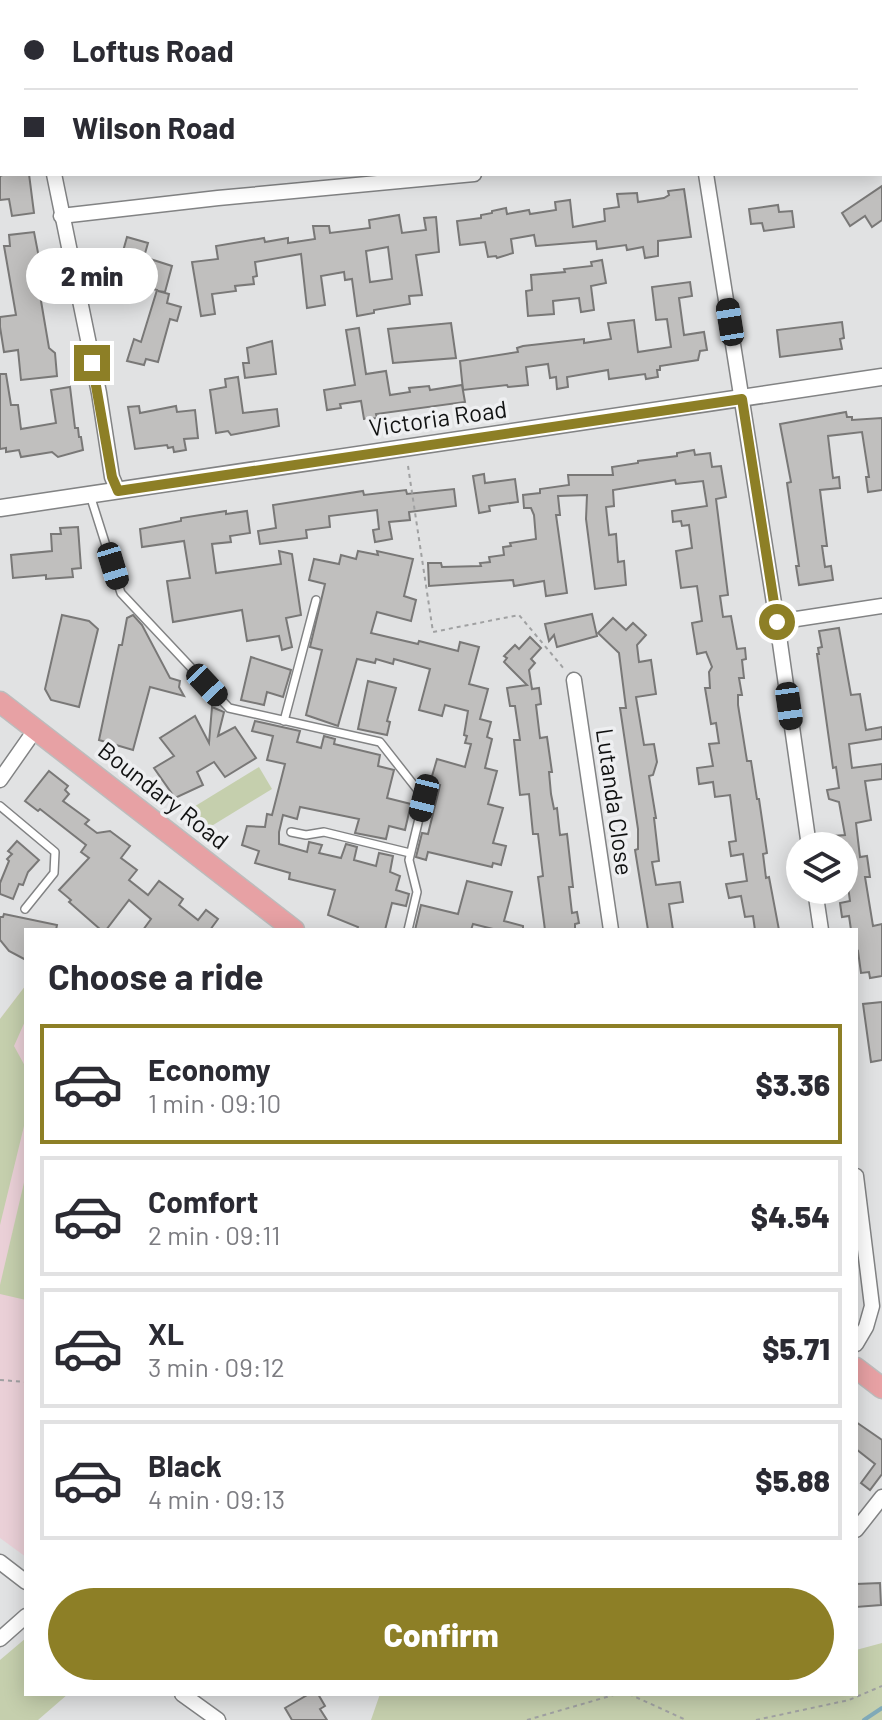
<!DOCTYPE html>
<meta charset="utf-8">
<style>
body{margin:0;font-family:Barlow,sans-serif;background:#f2f2f3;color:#2b2b33;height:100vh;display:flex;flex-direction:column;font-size:30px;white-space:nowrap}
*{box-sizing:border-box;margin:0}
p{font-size:26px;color:#7c7c81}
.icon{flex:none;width:44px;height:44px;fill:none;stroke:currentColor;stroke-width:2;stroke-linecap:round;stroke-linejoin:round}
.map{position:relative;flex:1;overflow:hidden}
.side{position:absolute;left:24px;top:928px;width:834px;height:768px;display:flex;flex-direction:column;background:#fff;border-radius:0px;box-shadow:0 4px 20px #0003}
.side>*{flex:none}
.hud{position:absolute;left:0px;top:0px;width:882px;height:176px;box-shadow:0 4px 20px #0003;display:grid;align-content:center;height:176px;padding:0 24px;background:#fff}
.controls{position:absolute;left:786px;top:832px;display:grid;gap:16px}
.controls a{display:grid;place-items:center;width:72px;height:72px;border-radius:50%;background:#fff;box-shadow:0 4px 20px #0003;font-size:40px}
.end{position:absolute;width:36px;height:36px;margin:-18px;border:10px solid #8d7f26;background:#fff;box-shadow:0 0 0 4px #fff}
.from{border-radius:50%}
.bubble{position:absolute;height:56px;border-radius:28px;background:#fff;box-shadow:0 4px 20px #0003;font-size:26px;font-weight:800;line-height:56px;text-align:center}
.car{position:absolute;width:24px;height:48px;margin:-24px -12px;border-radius:10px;box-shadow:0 0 6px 2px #0007;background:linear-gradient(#222 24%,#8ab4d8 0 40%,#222 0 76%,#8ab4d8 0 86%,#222 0)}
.hud b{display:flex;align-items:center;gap:28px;height:76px;font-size:30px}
.hud b+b{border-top:2px solid #e1e1e2}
.hud i{width:20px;height:20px;background:#2b2b33}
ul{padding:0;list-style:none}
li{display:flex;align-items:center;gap:24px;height:120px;margin:0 16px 12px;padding:0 8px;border:4px solid #e1e1e2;border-radius:0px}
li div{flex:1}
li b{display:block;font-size:30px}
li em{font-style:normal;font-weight:800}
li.current{border-color:#8d7f26}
li>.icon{width:72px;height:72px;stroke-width:1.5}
h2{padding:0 24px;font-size:36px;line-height:96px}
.cta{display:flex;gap:16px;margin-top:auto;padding:16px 24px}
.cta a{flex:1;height:92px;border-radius:48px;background:#8d7f26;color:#fff;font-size:32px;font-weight:800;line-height:92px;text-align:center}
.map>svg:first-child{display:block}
.education{fill:#ead0d7}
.green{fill:#c5cfad}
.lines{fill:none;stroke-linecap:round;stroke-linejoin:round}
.stream{stroke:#7fa9b8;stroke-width:4}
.building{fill:#c0bfbe;stroke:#797877;stroke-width:2;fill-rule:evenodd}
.service-casing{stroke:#828384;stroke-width:10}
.minor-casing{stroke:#828384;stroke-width:17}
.tertiary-casing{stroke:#828384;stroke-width:19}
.primary-casing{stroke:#bcbcbc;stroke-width:23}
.path{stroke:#a0a1a2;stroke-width:2;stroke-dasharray:4 4;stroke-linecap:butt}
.service{stroke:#fff;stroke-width:7}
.minor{stroke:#fff;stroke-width:14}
.tertiary{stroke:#fff;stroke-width:16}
.primary{stroke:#e7a1a4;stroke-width:20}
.route{stroke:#8d7f26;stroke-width:10}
.labels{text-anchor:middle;stroke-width:7;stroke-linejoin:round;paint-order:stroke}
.street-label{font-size:24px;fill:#101111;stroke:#eeeff1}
</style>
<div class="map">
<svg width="882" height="1720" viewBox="0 0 882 1720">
<rect width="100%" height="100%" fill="#e1e2e3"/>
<polygon class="education" points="26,985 26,1557 0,1538 0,1019"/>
<g class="green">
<polygon points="259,767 272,789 205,830 192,808"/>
<polygon points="26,985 26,1019 14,1046 25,1066 24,1126 0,1225 0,1019"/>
<polygon points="26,1174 26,1300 0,1294 0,1285"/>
<polygon points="26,1638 26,1694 68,1694 38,1720 0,1720 0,1660"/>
<polygon points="882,1643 882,1720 371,1720 380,1694 856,1694 856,1650"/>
</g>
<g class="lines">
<polyline class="stream" points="864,1720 882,1708"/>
</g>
<g class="building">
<polygon points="5,174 29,174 34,213 12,216 9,199 0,200 0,176"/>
<polygon points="882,186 882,220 872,227 865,216 850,226 842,213"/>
<polygon points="684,189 691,237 658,241 658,256 645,258 643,247 627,250 626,245 597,249 596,241 536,246 534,235 511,239 513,253 497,258 496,256 488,257 485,242 460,245 457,221 481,218 481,215 492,213 492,211 506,208 507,214 529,210 530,214 556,210 555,202 570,200 573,227 605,221 604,209 619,207 617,194 637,193 638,202 664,198 669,195 668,191"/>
<polygon points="778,205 779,212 792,211 794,227 764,231 762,223 751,224 749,209"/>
<path d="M399,215l3,18 24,-3 -2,-12 12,-1 3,35 -23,3 6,40 -13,1 1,8 -36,6v3l-17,3 -5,-37 -7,1 -1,-8 -23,4 4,29 -18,3 -6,-54 -46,8 2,14 -4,1 1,7 -19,2 1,5 -24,3 3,20 -14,2 -9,-54 26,-3 -2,-13 48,-8 1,4 23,-4v5l27,-4 -2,-13h16l1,7 40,-5 -1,-8zM388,247l4,32 -22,3 -4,-31z"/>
<polygon points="34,232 40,263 35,264 40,295 49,348 55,353 57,376 21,380 18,350 4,352 0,327 0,317 16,315 4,246 10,246 9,235"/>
<polygon points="127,237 148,243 144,257 172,266 165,292 158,291 169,294 167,303 181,307 177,321 170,319 158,362 146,359 144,365 127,361 134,339 141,342 157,290 136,285 132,300 111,294"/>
<polygon points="602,260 606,283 591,286 594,310 581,312 579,298 553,301 554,314 528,316 526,291 532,290 531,275 565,272 564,269 592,266 591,262"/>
<polygon points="690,282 692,296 679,298 684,335 704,332 707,350 700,351 698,360 660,366 660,370 657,370 658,377 646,379 645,374 609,379 608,370 567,377 568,387 557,389 556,377 550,378 548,364 526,367 528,385 508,387 507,385 463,390 460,361 518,352 517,348 523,346 584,339 584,343 611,339 608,323 634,320 638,352 671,347 667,319 656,320 652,287"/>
<polygon points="842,322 844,338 840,339 842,349 780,357 777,330"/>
<polygon points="451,323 456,358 393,363 388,329"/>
<polygon points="359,328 366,374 386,371 390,395 410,392 409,388 429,386 430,390 462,385 465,402 376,414 377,418 364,419 361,401 340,404 341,408 327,410 324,390 355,385 346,330"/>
<polygon points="272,341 276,374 245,378 243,363 249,363 247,348"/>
<polygon points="0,374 6,374 11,405 18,405 21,429 56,423 51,390 70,387 75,428 78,428 79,437 81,437 83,450 58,457 52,452 21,457 19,450 6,452 6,448 0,449"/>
<polygon points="238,377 243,413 277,409 279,426 231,435 228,431 216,433 210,390 226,387 225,379"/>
<polygon points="139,406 140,413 176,406 177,412 195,410 198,438 184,439 186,450 174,452 173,447 168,448 167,445 135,449 128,407"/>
<polygon points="846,412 847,417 852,417 852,420 882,418 882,490 868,492 866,477 869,477 862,432 828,436 833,478 839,477 840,488 820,490 827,546 822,546 825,567 831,566 833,580 799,585 796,566 799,566 787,483 791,482 780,424"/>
<polygon points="694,450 695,455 710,453 712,467 721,466 726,497 716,499 728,595 720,596 723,617 731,616 737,649 745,648 746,659 742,660 744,678 739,678 742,695 738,695 738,705 747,761 751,761 757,799 759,799 767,853 763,854 766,878 769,877 779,930 755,930 753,916 745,917 741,896 729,898 726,884 747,881 743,854 731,856 729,842 736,841 730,795 715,797 713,782 699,784 697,768 713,766 709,744 719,743 716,723 711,724 705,688 710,688 709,672 712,667 706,652 697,654 692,623 702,621 697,586 681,588 676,551 692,548 689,525 682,526 681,521 673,522 672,511 707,506 703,481 676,484 675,480 613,490 614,506 606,507 609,535 616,534 618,562 624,561 626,585 595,589 586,519 587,495 558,496 560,515 556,515 567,593 546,596 544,581 514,586 513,580 429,586 428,563 441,563 442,567 481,566 480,563 490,562 489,557 504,555 503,547 511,546 510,543 536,539 534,515 531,508 524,508 523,495 540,493 540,489 569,485 568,475 613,475 612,467 638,463 638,461 677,456 677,453"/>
<polygon points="484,474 485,483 515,479 518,502 489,506 490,511 479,513 473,476"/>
<polygon points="454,489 456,506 409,512 410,520 389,522 392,539 375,542 373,530 379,529 377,510 329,516 330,527 306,530 307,538 260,544 258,531 276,528 273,505 363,491 364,495 406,490 407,494"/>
<polygon points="226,511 226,514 247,511 250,533 230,536 231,542 212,544 216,573 281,564 279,551 292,554 301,615 286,618 292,647 282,650 279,636 247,641 242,610 173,622 167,581 190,578 184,541 142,547 140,529 181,521 181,518"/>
<polygon points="78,527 81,568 72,569 73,577 46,579 46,575 13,578 11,555 52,551 51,534 61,534 60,528"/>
<polygon points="358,551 378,555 377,551 413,559 404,596 416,600 411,621 377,612 371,633 418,644 419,641 458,651 460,642 479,647 469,684 488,689 480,719 491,722 487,737 492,739 485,768 497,771 488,804 503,808 493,843 506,846 501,865 493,863 492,867 428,852 426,860 416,857 422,833 428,834 440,785 430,783 437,759 465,767 471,744 465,743 467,736 464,735 468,711 445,705 442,716 419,710 430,669 394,659 393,664 376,659 375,663 357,659 338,726 306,715 322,650 310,647 325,584 309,580 314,559 339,564 341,555 356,559"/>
<polygon points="592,614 597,636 557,647 554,635 549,641 545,624"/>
<polygon points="62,615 89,621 98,629 79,707 51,700 45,689"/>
<polygon points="133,615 142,625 170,678 180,681 179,687 184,696 150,687 133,750 99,740 119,645 122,645 127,618"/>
<polygon points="613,618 626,630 633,623 646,635 637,645 639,662 651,660 656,694 636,697 644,745 654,744 657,762 653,775 649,776 656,818 654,818 659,861 652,862 656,885 680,882 683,902 669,904 673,930 648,930 635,850 638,849 638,829 620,708 626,708 619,653 598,633"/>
<polygon points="839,628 851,695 860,694 866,730 882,727 882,739 849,744 852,768 882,764 882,779 865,781 871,820 856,823 860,857 867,856 870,877 865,877 873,926 882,924 882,976 870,978 869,972 861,973 858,951 856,952 856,930 851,930 849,916 842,917 840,903 850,901 847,879 844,880 844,846 834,846 833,836 845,835 839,802 829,799 827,790 839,788 836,767 833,768 817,654 819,654 818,648 822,647 819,631"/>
<polygon points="530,637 541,648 531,659 535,663 529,670 532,689 539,688 541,704 536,705 540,738 547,737 552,772 549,772 551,794 554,809 557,808 560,835 567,834 573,887 569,887 572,913 577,912 579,923 575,924 575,930 545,930 538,877 543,876 538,834 533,834 529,794 520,795 514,740 520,740 515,706 510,706 507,688 527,685 504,662 507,658 504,656 515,645 519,649"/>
<polygon points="251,657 291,670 283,697 267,692 264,705 241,700"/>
<polygon points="368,681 396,688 387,721 390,722 387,735 358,729"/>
<polygon points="212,707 224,712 218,736 235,727 256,758 225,777 214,762 197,772 203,785 175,798 154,768 174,756 160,738 195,716 209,743"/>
<polygon points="255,721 300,731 297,742 321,748 324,736 335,739 334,744 380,755 378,766 394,770 387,798 411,804 405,830 389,826 386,839 355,833 359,819 300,807 297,819 283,815 279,832 279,844 307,852 309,842 322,845 319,853 341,858 346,844 357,847 354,860 376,866 379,853 393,856 390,872 400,876 396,890 409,894 406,906 392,903 385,930 357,930 358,927 328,915 335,890 289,879 290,873 255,863 259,851 242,845 247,826 265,827 267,814 272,815 285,764 267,760 273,736 252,731"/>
<polygon points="49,771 68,786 65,790 69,794 63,801 89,820 85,824 97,833 110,831 130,846 121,858 137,870 129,880 148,895 159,881 183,899 179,905 198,920 206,910 218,919 210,930 143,930 151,919 129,900 106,930 101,930 69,902 71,900 59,890 89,858 81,852 86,845 40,809 38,811 25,801"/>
<polygon points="17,841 39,860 28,872 23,885 19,884 13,899 0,894 0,883 9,861 7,859 12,854 8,851"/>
<polygon points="467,881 512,892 504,921 523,926 523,930 497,930 473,924 471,930 415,930 421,905 458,914"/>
<polygon points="4,914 57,925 56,930 26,930 26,960 9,951 0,940 0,917 3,917"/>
<polygon points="882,1002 882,1060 871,1062 863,1004"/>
<polygon points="856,1422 882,1440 882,1474 870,1490 861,1483 875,1464 856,1449"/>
<polygon points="880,1583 881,1605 856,1607 856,1584"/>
<polygon points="309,1694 318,1694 325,1706 320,1709 327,1720 292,1720 285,1708"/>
</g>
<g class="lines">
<g class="service-casing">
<g id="service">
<polyline points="90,495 121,593 229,708 380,742 424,798 409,860 417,892 408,930"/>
<polyline points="284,721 316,600"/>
<polyline points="0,806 55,852 54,873 25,909"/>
<polyline points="291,832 306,835 324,832 410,853"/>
</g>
</g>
<g class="minor-casing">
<g id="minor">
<polyline points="25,0 25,2"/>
<polyline points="680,0 680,2"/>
<polyline points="54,174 99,393 112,477 118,491"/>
<polyline points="706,174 777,622 809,846"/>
<polyline points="61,216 218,198 474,174"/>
<polyline points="777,622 882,606"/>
<polyline points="574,680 611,930"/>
<polyline points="0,780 35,730"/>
<polyline points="815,890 821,930"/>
<polyline points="856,1176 872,1306 866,1327 856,1344"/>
<polyline points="856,1530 882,1497"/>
<polyline points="0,1562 26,1582"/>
<polyline points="0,1639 26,1616"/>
<polyline points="182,1694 218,1720"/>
</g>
</g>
<g class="tertiary-casing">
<polyline id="tertiary" points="0,508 882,377"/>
</g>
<g class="primary-casing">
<g id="primary">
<polyline points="0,702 294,930"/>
<polyline points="856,1368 882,1388"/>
</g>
</g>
<g class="path">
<polyline points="408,466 433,632 519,615 565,670"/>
<polyline points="0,1380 26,1382"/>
<polyline points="629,1694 686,1720"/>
<polyline points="527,1720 617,1694"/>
<polyline points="756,1720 849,1700 882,1686"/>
</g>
<use href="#service" class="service"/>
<use href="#minor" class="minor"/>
<use href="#tertiary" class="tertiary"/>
<use href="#primary" class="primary"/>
</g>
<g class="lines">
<polyline class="route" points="92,363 112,477 118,491 742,399 777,622"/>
</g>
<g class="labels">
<g class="street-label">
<text transform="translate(438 419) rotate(-8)" y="8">Victoria Road</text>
<text transform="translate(163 796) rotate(38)" y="8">Boundary Road</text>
<text transform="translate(614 802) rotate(82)" y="8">Lutanda Close</text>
</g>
</g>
</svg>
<div class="controls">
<a><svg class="icon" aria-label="layers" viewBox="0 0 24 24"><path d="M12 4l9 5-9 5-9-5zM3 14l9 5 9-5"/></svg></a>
</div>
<i class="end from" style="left:777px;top:622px"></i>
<i class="end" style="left:92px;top:363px"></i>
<div class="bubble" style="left:26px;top:248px;width:132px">2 min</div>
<i class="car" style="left:730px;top:322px;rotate:351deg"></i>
<i class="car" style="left:113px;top:566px;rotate:163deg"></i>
<i class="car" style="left:207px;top:685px;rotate:137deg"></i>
<i class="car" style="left:789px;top:706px;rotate:172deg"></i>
<i class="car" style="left:424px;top:798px;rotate:194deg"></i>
<div class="hud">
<b><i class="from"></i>Loftus Road</b>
<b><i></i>Wilson Road</b>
</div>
<section class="side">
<h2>Choose a ride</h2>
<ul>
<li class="current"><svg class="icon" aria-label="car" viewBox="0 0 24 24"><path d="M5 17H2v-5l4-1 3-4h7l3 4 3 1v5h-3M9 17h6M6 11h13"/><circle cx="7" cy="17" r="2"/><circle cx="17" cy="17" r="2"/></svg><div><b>Economy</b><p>1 min · 09:10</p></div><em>$3.36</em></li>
<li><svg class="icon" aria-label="car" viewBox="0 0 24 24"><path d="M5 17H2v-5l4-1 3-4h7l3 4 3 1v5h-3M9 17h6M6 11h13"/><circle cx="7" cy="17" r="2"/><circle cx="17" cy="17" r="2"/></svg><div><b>Comfort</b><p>2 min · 09:11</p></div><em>$4.54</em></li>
<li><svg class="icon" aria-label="car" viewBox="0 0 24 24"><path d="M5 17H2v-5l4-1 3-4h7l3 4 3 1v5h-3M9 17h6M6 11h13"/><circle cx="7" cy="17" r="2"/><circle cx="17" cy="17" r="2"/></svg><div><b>XL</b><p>3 min · 09:12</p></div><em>$5.71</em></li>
<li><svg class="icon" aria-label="car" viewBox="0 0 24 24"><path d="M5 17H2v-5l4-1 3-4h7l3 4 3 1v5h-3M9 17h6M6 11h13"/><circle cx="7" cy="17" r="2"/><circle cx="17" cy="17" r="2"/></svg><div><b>Black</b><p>4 min · 09:13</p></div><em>$5.88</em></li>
</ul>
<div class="cta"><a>Confirm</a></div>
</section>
</div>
